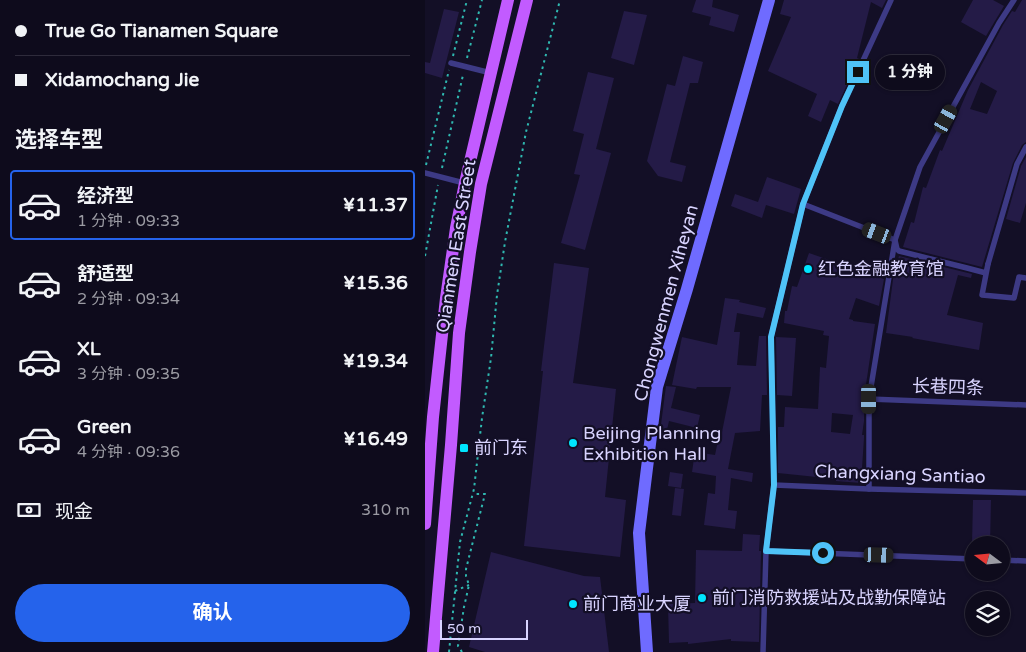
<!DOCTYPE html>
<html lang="zh">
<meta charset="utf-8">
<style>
body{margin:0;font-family:"Varela Round","Noto Sans SC",sans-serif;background:#171425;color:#f1f3f6;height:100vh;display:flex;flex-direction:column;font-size:19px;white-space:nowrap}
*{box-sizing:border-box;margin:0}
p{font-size:16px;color:#9b9ba3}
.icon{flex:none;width:28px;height:28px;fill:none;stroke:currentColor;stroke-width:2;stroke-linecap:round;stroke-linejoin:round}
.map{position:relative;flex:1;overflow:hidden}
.drawer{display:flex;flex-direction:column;background:#0e0b1c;width:425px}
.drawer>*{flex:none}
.guide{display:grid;align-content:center;height:110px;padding:0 15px;background:#0e0b1c}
.needle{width:32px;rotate:286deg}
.controls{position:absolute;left:540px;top:536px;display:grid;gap:10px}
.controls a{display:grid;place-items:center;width:45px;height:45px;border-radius:50%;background:#0e0b1c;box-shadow:0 1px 4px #0004,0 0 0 1px #2e2b3b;font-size:25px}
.scale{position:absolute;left:15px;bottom:12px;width:88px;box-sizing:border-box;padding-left:5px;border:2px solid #d9d4ff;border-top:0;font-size:14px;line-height:18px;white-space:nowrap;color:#d9d4ff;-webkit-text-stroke:4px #130f26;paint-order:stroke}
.end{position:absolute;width:22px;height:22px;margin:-11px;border:6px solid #4fc3f7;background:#111;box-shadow:0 0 0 2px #111}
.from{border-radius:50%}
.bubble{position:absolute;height:35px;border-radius:18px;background:#0e0b1c;box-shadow:0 1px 4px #0004,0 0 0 1px #2e2b3b;font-size:16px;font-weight:700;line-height:35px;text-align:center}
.car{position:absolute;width:15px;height:30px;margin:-15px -8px;border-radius:6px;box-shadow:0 0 4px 1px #0007;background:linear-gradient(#222 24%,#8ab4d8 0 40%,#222 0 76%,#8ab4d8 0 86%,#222 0)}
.guide b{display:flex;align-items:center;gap:18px;height:48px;font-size:19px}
.guide b+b{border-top:1px solid #2e2b3b}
.guide i{width:12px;height:12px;background:#f1f3f6}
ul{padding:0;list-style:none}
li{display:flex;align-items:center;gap:15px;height:70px;margin:0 10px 8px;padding:0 5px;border:2px solid transparent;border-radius:5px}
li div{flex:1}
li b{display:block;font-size:19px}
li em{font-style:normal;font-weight:700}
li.selected{border-color:#2563eb}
li>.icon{width:45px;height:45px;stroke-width:1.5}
h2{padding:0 15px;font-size:22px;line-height:60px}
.pay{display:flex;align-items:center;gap:12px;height:55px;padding:0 15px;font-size:19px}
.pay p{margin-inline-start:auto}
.action{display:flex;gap:10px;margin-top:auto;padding:10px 15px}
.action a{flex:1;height:58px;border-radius:30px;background:#2563eb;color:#fff;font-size:20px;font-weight:700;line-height:58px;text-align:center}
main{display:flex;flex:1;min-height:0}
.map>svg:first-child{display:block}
.building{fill:#241b47;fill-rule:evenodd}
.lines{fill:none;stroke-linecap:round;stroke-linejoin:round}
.path{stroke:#2fb8b0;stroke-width:2;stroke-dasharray:2.5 4;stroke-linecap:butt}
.lane{stroke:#3d3a85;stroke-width:5.5}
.secondary{stroke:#6f6bff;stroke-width:12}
.primary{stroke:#c25bff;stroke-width:12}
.route{stroke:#4fc3f7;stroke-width:6}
.poi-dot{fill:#00e5ff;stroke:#130f26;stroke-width:2}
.labels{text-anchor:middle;stroke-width:4.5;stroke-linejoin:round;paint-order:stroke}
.street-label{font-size:18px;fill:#d9d4ff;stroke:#130f26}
.poi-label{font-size:18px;fill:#d9d4ff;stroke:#130f26;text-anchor:start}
</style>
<main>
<section class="drawer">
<div class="guide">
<b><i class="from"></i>True Go Tianamen Square</b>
<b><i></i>Xidamochang Jie</b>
</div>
<h2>选择车型</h2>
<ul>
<li class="selected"><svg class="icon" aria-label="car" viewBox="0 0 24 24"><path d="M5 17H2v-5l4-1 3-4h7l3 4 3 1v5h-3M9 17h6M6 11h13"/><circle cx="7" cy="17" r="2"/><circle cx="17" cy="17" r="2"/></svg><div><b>经济型</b><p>1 分钟 · 09:33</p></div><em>¥11.37</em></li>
<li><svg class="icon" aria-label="car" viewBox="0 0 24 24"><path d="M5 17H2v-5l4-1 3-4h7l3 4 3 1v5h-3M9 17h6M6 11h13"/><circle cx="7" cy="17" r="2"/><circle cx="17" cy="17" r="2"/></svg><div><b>舒适型</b><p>2 分钟 · 09:34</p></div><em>¥15.36</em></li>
<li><svg class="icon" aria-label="car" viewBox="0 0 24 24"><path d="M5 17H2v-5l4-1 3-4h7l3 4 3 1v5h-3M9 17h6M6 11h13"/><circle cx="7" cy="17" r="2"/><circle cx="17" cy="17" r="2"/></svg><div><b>XL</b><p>3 分钟 · 09:35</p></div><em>¥19.34</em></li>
<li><svg class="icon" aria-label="car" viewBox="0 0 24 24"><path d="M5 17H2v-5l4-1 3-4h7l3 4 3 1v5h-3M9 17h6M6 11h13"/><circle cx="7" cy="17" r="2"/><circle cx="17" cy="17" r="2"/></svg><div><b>Green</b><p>4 分钟 · 09:36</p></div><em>¥16.49</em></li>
</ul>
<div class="pay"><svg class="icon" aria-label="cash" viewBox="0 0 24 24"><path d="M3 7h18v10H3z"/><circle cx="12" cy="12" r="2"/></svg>现金<p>310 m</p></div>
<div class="action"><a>确认</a></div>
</section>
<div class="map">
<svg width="601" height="652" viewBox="0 0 601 652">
<rect width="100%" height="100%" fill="#130f26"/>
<g class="building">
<polygon points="271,0 288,0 287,7 314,15 309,32 284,25 286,17 267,12"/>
<polygon points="359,0 461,0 457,8 446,2 432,58 434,59 413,104 405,100 396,122 383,116 392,94 343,71 366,17 355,14"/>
<polygon points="548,0 568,0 579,6 561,36 536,22"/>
<path d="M597,0h4v142l-4,3 -9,18 -31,104 -79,-20 8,-25 3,1 9,-36 3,1 14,-38 2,1 26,-61 35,-65 9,-14 3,1zM556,82l16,9 -10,23 -17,-5z"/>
<polygon points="19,9 34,12 17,78 0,73 0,62 5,63"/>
<polygon points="199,11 222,15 209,65 186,58"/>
<polygon points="258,56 278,62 273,83 265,83 245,162 261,166 257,182 233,176 222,161 242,84 250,86"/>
<polygon points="163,72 189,78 171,149 186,153 160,250 136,243 155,175 149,174 159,134 148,131"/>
<polygon points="601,157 601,203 595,223 581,219 596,166"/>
<polygon points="342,177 376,189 369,214 341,205 337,218 306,206 310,194 333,202"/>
<path d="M384,253l75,26 -5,27 -23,-8 -7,21 4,1v1l22,3 -11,74v23l-2,14h2v3l-3,45 -25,-2v-2l-58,-6v-46h6l1,-20 33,2 2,-42 6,1 3,-32 -6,-1 1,-4 -40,-8 1,-12h2l5,-25 5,1zM407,413l21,2 -3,19 -19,-2z"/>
<polygon points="474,256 547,274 546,278 533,275 522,315 558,323 554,350 487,338 488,337 461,333 469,272"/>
<polygon points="129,263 164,268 148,383 191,389 180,497 201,500 195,557 99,546 118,371 116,371"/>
<polygon points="300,298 315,300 314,302 341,308 338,318 312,313 309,332 315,332 312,365 331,366 334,336 341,336 342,395 337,395 335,431 310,433 303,469 328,473 327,482 306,478 303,510 312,511 310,529 279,525 283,493 290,494 291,476 267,472 270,452 290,455 295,431 297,432 306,387 272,387 271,389 247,385 257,337 292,345"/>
<polygon points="351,337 371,338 367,396 352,395"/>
<polygon points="241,386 251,387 246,408 275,415 272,428 244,421 241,434 235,432"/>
<polygon points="245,472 258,474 256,488 243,486"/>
<polygon points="250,488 259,489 256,516 247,515"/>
<polygon points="548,500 566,500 565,545 547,545"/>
<polygon points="318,534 335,535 334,551 336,551 334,642 306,641 306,639 263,644 263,642 244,643 243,604 270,603 271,550 317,551"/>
<polygon points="66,552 159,576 175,577 184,652 60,652 44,647"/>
</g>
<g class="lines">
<g class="path">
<polyline points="28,56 42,0"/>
<polyline points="42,58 57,0"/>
<polyline points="1,165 24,70"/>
<polyline points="17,168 38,75"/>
<polyline points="0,256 13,185"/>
<polyline points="30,591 44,585"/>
<polyline points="24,652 35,542 49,489 57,418 66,358 72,295 80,242 101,132 135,0"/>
<polyline points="37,652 33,646 39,607 44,585 41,576 41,569 60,494 48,494"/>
</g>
<g class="lane">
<polyline points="26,63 66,73"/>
<polyline points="0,173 39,183"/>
<polyline points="378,204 470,240 472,249 474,251 542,268 561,273 563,264 557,295 589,298 594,277 601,278"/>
<polyline points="563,264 592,164 601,147"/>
<polyline points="444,399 601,405"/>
<polyline points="349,485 444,489 601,493"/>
<polyline points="444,489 444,399 470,240 495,167 574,23 589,0"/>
<polyline points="341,551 549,559"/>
<polyline points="576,560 601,561"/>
<polyline points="338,652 341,551 349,485 346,337 378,204 417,106 466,0"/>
</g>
<polyline class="secondary" points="222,652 214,533 232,387 262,289 344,0"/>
<g class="primary">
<polyline points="0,524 8,417 21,298 31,228 40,183 83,0"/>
<polyline points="8,652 26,445 34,333 45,252 56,184 102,0"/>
</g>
</g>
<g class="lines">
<polyline class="route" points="398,553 341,551 349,485 346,337 378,204 417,106 433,72"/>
</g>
<g class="poi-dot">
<circle cx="383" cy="269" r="5"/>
<circle cx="148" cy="443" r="5"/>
<rect x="34" y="443" width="10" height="10" rx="2.5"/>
<circle cx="277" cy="598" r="5"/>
<circle cx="148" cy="604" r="5"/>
</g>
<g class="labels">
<g class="street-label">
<text transform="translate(31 246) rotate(-81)" y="6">Qianmen East Street</text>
<text transform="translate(241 303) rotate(-75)" y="6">Chongwenmen Xiheyan</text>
<text transform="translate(523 387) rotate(2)" y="6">长巷四条</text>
<text transform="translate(475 474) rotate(2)" y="6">Changxiang Santiao</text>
</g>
<g class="poi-label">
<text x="393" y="275">红色金融教育馆</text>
<text x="158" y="439">Beijing Planning<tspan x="158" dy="21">Exhibition Hall</tspan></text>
<text x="49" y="454">前门东</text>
<text x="287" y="604">前门消防救援站及战勤保障站</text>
<text x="158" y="610">前门商业大厦</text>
</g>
</g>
</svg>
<div class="controls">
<a><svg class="needle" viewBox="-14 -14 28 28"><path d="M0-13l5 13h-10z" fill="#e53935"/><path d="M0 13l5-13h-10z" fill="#9b9ba3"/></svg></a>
<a><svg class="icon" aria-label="layers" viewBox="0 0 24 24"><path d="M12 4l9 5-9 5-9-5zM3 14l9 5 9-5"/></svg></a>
</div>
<div class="scale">50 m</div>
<i class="end from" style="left:398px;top:553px"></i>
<i class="end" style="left:433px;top:72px"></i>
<div class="bubble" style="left:450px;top:55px;width:70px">1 分钟</div>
<i class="car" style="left:521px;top:119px;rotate:29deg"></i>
<i class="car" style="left:452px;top:233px;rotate:291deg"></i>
<i class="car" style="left:444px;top:399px;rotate:180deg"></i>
<i class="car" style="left:454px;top:555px;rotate:92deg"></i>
</div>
</main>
